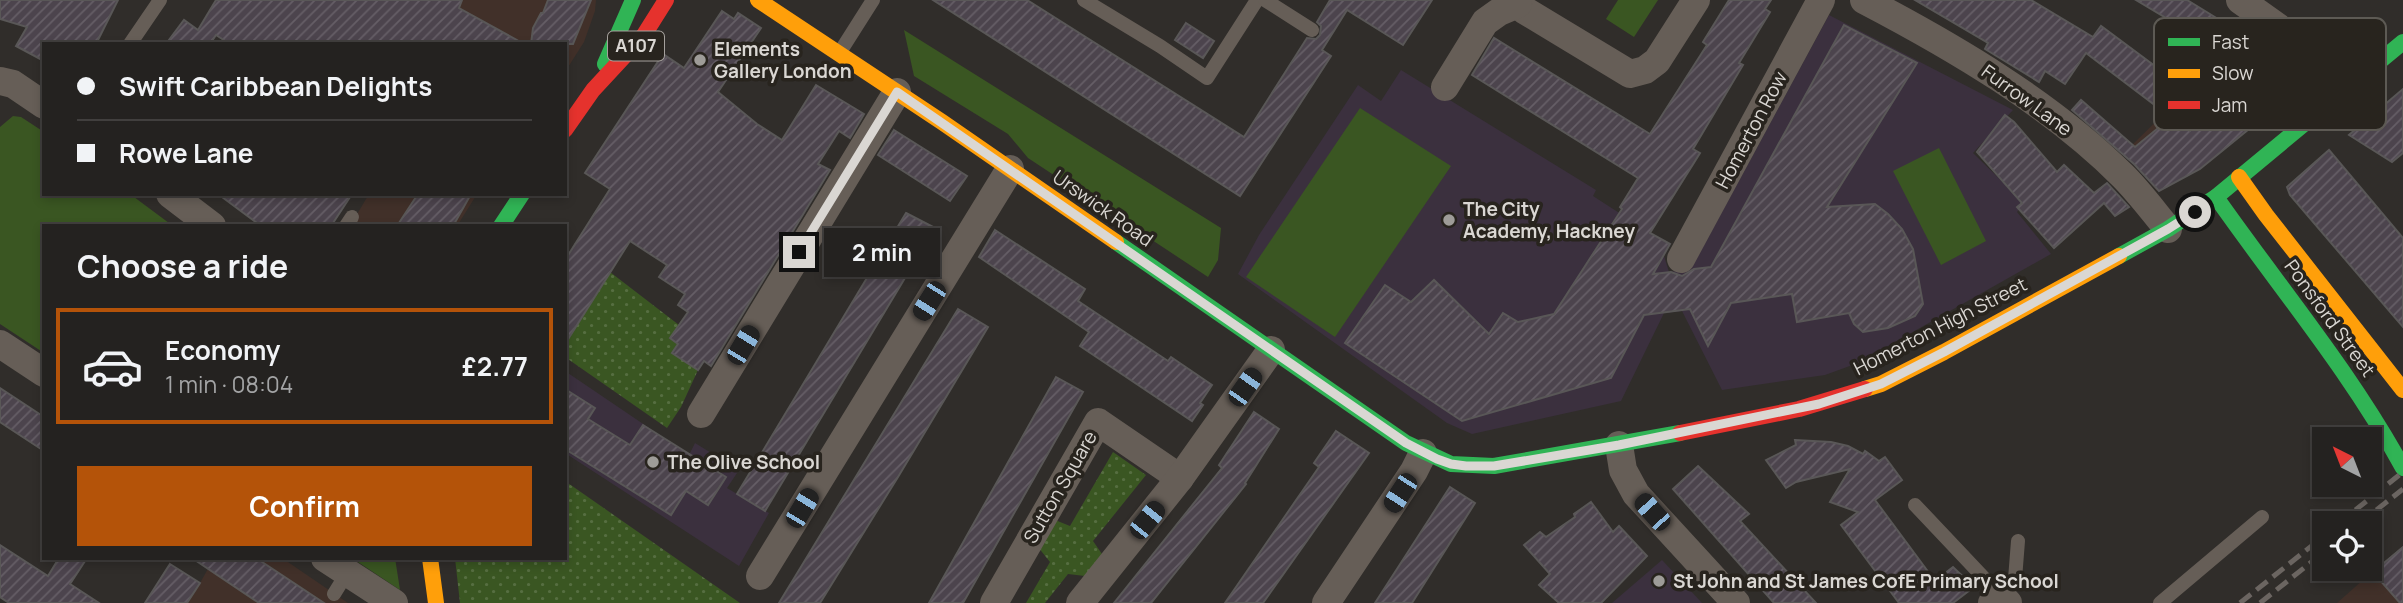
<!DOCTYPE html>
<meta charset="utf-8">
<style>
body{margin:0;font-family:Manrope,sans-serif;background:#2c2a29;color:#f1f3f6;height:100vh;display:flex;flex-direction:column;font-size:26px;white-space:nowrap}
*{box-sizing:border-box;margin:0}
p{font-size:23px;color:#a3a4a5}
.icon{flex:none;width:38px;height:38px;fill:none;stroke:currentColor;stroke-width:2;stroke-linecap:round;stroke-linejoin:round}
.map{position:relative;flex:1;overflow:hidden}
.panel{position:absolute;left:42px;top:224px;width:525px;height:336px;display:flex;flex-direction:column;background:#242220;border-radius:0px;box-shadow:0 4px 10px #0003,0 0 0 2px #413f3e}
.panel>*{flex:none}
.top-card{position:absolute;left:42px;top:42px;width:525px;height:154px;border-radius:0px;box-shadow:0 4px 10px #0003,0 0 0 2px #413f3e;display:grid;align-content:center;height:154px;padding:0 35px;background:#242220}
.needle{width:46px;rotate:318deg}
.controls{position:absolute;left:2312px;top:427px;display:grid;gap:14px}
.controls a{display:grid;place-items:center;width:70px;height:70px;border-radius:0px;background:#242220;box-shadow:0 4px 10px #0003,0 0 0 2px #413f3e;font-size:35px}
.end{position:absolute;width:32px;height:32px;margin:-16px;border:9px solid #dad7d3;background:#111;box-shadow:0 0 0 4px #111}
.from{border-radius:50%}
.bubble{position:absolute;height:49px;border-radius:0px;background:#242220;box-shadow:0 4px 10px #0003,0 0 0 2px #413f3e;font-size:23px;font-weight:700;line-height:49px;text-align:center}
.car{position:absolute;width:21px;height:42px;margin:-21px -10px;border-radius:9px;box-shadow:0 0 5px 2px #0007;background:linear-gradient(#222 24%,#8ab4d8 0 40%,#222 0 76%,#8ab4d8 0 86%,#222 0)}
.top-card b{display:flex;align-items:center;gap:24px;height:66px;font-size:26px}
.top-card b+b{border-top:2px solid #413f3e}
.top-card i{width:18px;height:18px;background:#f1f3f6}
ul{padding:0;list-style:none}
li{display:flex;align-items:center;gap:21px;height:116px;margin:0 14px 10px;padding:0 21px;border:4px solid transparent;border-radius:0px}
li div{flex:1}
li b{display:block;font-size:26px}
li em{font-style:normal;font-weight:700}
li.selected{border-color:#b45309}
li>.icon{width:63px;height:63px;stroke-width:1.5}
h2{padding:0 35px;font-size:32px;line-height:84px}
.button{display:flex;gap:14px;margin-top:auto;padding:14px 35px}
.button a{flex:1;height:80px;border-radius:0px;background:#b45309;color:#fff;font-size:28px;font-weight:700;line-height:80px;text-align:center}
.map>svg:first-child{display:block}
.commercial{fill:#413029}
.education{fill:#3b303e}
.green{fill:#3a5622}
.garden{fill:url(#garden-dots)}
.building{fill:url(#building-hatch);stroke:#595757;stroke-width:2}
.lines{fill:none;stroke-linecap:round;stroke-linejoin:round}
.lane{stroke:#665e57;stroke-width:14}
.street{stroke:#665e57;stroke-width:28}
.fast{stroke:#30b455;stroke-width:16}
.slow{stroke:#ff9f0a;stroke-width:16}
.jam{stroke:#e5322d;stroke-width:16}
.rail{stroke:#6b6561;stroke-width:5;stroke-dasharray:14 7;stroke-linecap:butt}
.route{stroke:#dad7d3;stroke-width:9}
.poi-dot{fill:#9e9c98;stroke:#28241e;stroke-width:2.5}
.labels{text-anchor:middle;stroke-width:7;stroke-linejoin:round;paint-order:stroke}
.shield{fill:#28241e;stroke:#a5a19d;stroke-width:2}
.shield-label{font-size:18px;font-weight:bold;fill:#dad7d3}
.poi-label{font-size:19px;font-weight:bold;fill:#dad7d3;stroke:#28241e;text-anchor:start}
.street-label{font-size:19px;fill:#dad7d3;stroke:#28241e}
.key{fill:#28241e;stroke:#5d5a54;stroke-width:2}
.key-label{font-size:19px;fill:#dad7d3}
</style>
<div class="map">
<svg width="2403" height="603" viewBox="0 0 2403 603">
<defs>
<pattern id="garden-dots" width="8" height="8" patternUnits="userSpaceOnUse" patternTransform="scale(1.75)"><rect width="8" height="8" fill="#3a5622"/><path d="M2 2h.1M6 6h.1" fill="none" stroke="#566e41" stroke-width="1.8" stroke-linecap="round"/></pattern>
<pattern id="building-hatch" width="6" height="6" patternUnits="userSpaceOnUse" patternTransform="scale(1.75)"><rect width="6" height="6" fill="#4c444d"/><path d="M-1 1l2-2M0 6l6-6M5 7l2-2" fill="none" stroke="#655e66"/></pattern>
</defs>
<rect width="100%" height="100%" fill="#302d2a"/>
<g class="commercial">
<polygon points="462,0 596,0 595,11 584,42 565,72 565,44 479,44 492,26 459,8"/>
<polygon points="2192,86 2251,128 2157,191 2125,152"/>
<polygon points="369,194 477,194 457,226 350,226"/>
<polygon points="2403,546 2403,603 2337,603 2372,572"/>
<polygon points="214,558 282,558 348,603 145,603 200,583"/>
</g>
<g class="education">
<polygon points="1829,15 2013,110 1973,153 2024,203 2017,212 2051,254 1858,363 1825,375 1722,390 1682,311 1664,313 1621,401 1472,434 1447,423 1238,274 1259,235 1358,85 1381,101 1401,70 1596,190 1593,196 1641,227 1633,238 1664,256 1669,272 1691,269"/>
<polygon points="565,371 689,455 695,443 739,470 727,488 769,513 739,566 565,453"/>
<polygon points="1662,560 1702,603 1612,603"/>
</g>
<g class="green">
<polygon points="1618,0 1658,0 1634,37 1606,19"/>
<polygon points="904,30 1221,228 1218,260 1208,277 1028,158 1008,134 914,76"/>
<polygon points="1360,108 1451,166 1335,337 1246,277"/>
<polygon points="13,116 21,117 44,132 44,194 130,194 173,226 44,226 44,353 0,324 0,127"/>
<polygon points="1939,148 1986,241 1941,265 1893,171"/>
<polygon points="352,558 395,558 400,590"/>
</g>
<g class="garden">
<polygon points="610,272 679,325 670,338 678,344 673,353 698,370 681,407 667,428 565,357 565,344"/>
<polygon points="1113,452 1146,475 1093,541 1102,554 1085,576 1068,574 1045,603 1026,603 1050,562 1038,547 1055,520 1070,526"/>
<polygon points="565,481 740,603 460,603 455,558 565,558"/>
</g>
<g class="building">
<polygon points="0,0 118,0 96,44 44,44 44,61 16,46 27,27 0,19"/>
<polygon points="216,0 462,0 459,8 524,44 230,44 216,35 212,41 216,44 166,44 184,20 198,30"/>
<polygon points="548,0 591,0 573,44 531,44 533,28 541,13 543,13"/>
<polygon points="933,0 1027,0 1244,137 1307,38 1316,39 1320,35 1321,26 1317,22 1330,0 1432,0 1403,45 1347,10 1322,50 1331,56 1240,196"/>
<polygon points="1729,0 1771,0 1765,9 1770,12 1739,63 1743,65 1693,149 1700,153 1650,233 1670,244 1653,274 1671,272 1682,276 1694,269 1711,267 1844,25 1917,63 1827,207 1875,204 1888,214 1902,229 1913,249 1923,304 1915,316 1888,328 1863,332 1854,324 1849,313 1797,322 1792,294 1731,303 1708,346 1690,309 1644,315 1611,378 1462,421 1345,343 1385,285 1411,302 1434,280 1489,334 1503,313 1518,322 1554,314 1622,209 1620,207 1638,178 1472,75 1494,38 1650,134 1707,45 1703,42"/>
<polygon points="1915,0 2031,0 2093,37 2101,26 2179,84 2160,109 2086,53 2065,84 2045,71 2039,82 1985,49 1988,43"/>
<polygon points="2136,0 2187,0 2249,38 2278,57 2287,96 2277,90 2260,120 2200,169 2159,191 2134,164 2072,110 2081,100 2135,147 2174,115 2190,131 2250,82 2174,37 2181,27"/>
<polygon points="722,11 734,19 738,13 761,28 718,92 757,124 782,140 816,85 864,114 850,138 839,131 818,164 830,170 711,366 704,361 698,370 672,353 678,344 670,338 688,312 678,305 685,294 659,277 667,265 630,241 565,344 565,260 610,189 585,173 663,54 684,68"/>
<polygon points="1186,23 1214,41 1203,58 1175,40"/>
<polygon points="2403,89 2403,153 2392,162 2349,135"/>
<polygon points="2005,115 2014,122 2057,172 2064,165 2094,193 2107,183 2129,207 2115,216 2104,203 2054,248 2017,207 2022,203 1977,152"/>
<polygon points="894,130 967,176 950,201 878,155"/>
<polygon points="2329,150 2403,238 2403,327 2290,195 2287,187"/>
<polygon points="218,194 352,194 331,226 261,226"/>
<polygon points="418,194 471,194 453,226 397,226"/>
<polygon points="906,213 935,228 765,511 737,494"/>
<polygon points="995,230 1085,289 1078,301 1168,361 1171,357 1212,385 1200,403 1203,405 1192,421 1080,346 1089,332 979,257"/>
<polygon points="958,309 988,327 898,477 820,603 779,603"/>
<polygon points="1056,377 1083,392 963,603 929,603"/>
<polygon points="0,388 44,417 44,451 0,422"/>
<polygon points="565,389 595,408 588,419 630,445 643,425 726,477 708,505 686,491 671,515 565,449"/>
<polygon points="1254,412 1279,429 1245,483 1246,484 1151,603 1114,603 1222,468 1219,465"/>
<polygon points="1336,431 1369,453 1263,603 1225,603 1319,467 1314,463"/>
<polygon points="1795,440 1831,442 1848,446 1863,454 1865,451 1879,461 1885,457 1902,480 1875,500 1935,581 1953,567 1974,587 1953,603 1899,603 1841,525 1858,512 1830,502 1850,469 1796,482 1786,488 1766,460 1796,445"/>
<polygon points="1698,466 1749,514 1740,521 1816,603 1774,603 1673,489"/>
<polygon points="1450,487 1475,503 1412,603 1375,603"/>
<polygon points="1591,502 1613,532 1619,526 1647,556 1601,603 1559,603 1539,585 1550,574 1524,545 1540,532 1546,537 1575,517 1574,514"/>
<polygon points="0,545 48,576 59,558 87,558 70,584 99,603 9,603 0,597"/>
<polygon points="2403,547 2403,603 2400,603 2373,572"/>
<polygon points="192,558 256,558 324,603 259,603"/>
<polygon points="170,564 200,583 187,603 145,603"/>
</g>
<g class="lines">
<g class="lane">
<polyline points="1084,0 1160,46 1207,78 1257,0"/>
<polyline points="1265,0 1312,30"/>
<polyline points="130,44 160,0"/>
<polyline points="840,52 873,0"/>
<polyline points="346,226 352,217"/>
<polyline points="1915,505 2001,596 2015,579 2018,541"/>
<polyline points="334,594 347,573"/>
<polyline points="2160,603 2262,517"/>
</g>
<g class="street">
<polyline points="1517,0 1524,10 1630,74 1645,70 1657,61 1696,0"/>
<path d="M1864,0c90,47 187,104 259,176 16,16 30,35 45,53"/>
<polyline points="2240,0 2317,55 2348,88"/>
<polyline points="0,81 13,84 44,105"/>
<polyline points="1445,87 1485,22 1499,12 1518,4"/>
<polyline points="170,194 212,226"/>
<polyline points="1681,259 1821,0"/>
<polyline points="0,344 44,373"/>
<polyline points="701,414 897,92"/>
<polyline points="1619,445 1623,470 1636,494 1736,603"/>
<polyline points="325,558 394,603"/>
<polyline points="760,576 1010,169"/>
<polyline points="994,603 1098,422 1180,478"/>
<polyline points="1080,603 1180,478 1271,350"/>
<polyline points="1326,603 1414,471 1423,453"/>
<polyline points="1992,603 2001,596 2008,603"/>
</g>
<g class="fast">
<polyline points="605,64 633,0"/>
<path d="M2216,197c63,90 134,174 187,271"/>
<polyline points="501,226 522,194"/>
<polyline points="1116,242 1406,443 1451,464 1494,466 1680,433"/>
<polyline points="2119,256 2168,229 2216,197 2403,42"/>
</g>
<g class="slow">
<polyline points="758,0 942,122 1116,242"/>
<polyline points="2239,177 2266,215 2403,390"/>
<polyline points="1865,389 1881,384 1944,352 2119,256"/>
<polyline points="430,558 436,603"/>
</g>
<g class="jam">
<polyline points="565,130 593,90 644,35 666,0"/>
<polyline points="1680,433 1799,409 1865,389"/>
</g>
<g class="rail">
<polyline points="2339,523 2403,472"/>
<polyline points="2360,523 2403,489"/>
<polyline points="2240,603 2324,536"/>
<polyline points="2260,603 2324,552"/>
</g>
</g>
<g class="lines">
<polyline class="route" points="799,252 897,92 1406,443 1437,459 1451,464 1466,466 1494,466 1619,445 1819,404 1881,384 1944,352 2168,229 2195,212"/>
</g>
<g class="poi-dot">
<circle cx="700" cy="60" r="7"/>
<circle cx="1449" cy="220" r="7"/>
<circle cx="653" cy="462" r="7"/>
<circle cx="1659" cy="581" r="7"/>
</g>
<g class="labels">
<rect class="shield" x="608" y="31.5" width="56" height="29" rx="5"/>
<g class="shield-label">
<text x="636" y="52">A107</text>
</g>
<g class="poi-label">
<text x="714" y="56">Elements<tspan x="714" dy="22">Gallery London</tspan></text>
<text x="1463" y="216">The City<tspan x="1463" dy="22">Academy, Hackney</tspan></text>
<text x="667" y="469">The Olive School</text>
<text x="1673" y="588">St John and St James CofE Primary School</text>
</g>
<g class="street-label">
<text transform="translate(2027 100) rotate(36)" y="7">Furrow Lane</text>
<text transform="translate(1751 130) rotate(-62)" y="7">Homerton Row</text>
<text transform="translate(1103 208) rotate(35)" y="7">Urswick Road</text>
<text transform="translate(2330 318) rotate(54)" y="7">Ponsford Street</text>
<text transform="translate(1940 326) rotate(-27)" y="7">Homerton High Street</text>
<text transform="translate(1060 487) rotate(-60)" y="7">Sutton Square</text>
</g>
</g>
<rect x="2154" y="18" width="232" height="112" rx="10" class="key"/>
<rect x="2168" y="38" width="32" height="8" fill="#30b455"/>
<rect x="2168" y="69" width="32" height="9" fill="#ff9f0a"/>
<rect x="2168" y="101" width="32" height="8" fill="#e5322d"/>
<g class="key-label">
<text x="2212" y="49">Fast</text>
<text x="2212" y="80">Slow</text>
<text x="2212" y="112">Jam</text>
</g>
</svg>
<div class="controls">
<a><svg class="needle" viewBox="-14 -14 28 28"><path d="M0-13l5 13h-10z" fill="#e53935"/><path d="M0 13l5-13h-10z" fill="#a3a4a5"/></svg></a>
<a><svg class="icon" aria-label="locate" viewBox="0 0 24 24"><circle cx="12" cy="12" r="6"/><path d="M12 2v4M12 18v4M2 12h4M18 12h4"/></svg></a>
</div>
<i class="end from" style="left:2195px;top:212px"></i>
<i class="end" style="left:799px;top:252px"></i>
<div class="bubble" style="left:824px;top:228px;width:116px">2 min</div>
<i class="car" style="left:929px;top:301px;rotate:212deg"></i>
<i class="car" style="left:743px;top:345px;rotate:31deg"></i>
<i class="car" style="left:1245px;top:387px;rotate:35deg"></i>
<i class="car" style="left:1400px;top:493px;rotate:213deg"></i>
<i class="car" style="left:802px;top:508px;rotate:31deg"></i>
<i class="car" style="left:1652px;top:512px;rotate:318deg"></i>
<i class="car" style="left:1147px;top:520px;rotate:39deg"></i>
<div class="top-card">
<b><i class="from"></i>Swift Caribbean Delights</b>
<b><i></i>Rowe Lane</b>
</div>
<section class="panel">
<h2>Choose a ride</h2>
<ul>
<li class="selected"><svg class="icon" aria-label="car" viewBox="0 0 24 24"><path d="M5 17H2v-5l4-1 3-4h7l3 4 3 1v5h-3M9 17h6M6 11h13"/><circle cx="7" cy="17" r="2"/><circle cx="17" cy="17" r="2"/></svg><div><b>Economy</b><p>1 min · 08:04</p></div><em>£2.77</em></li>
</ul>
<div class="button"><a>Confirm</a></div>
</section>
</div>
